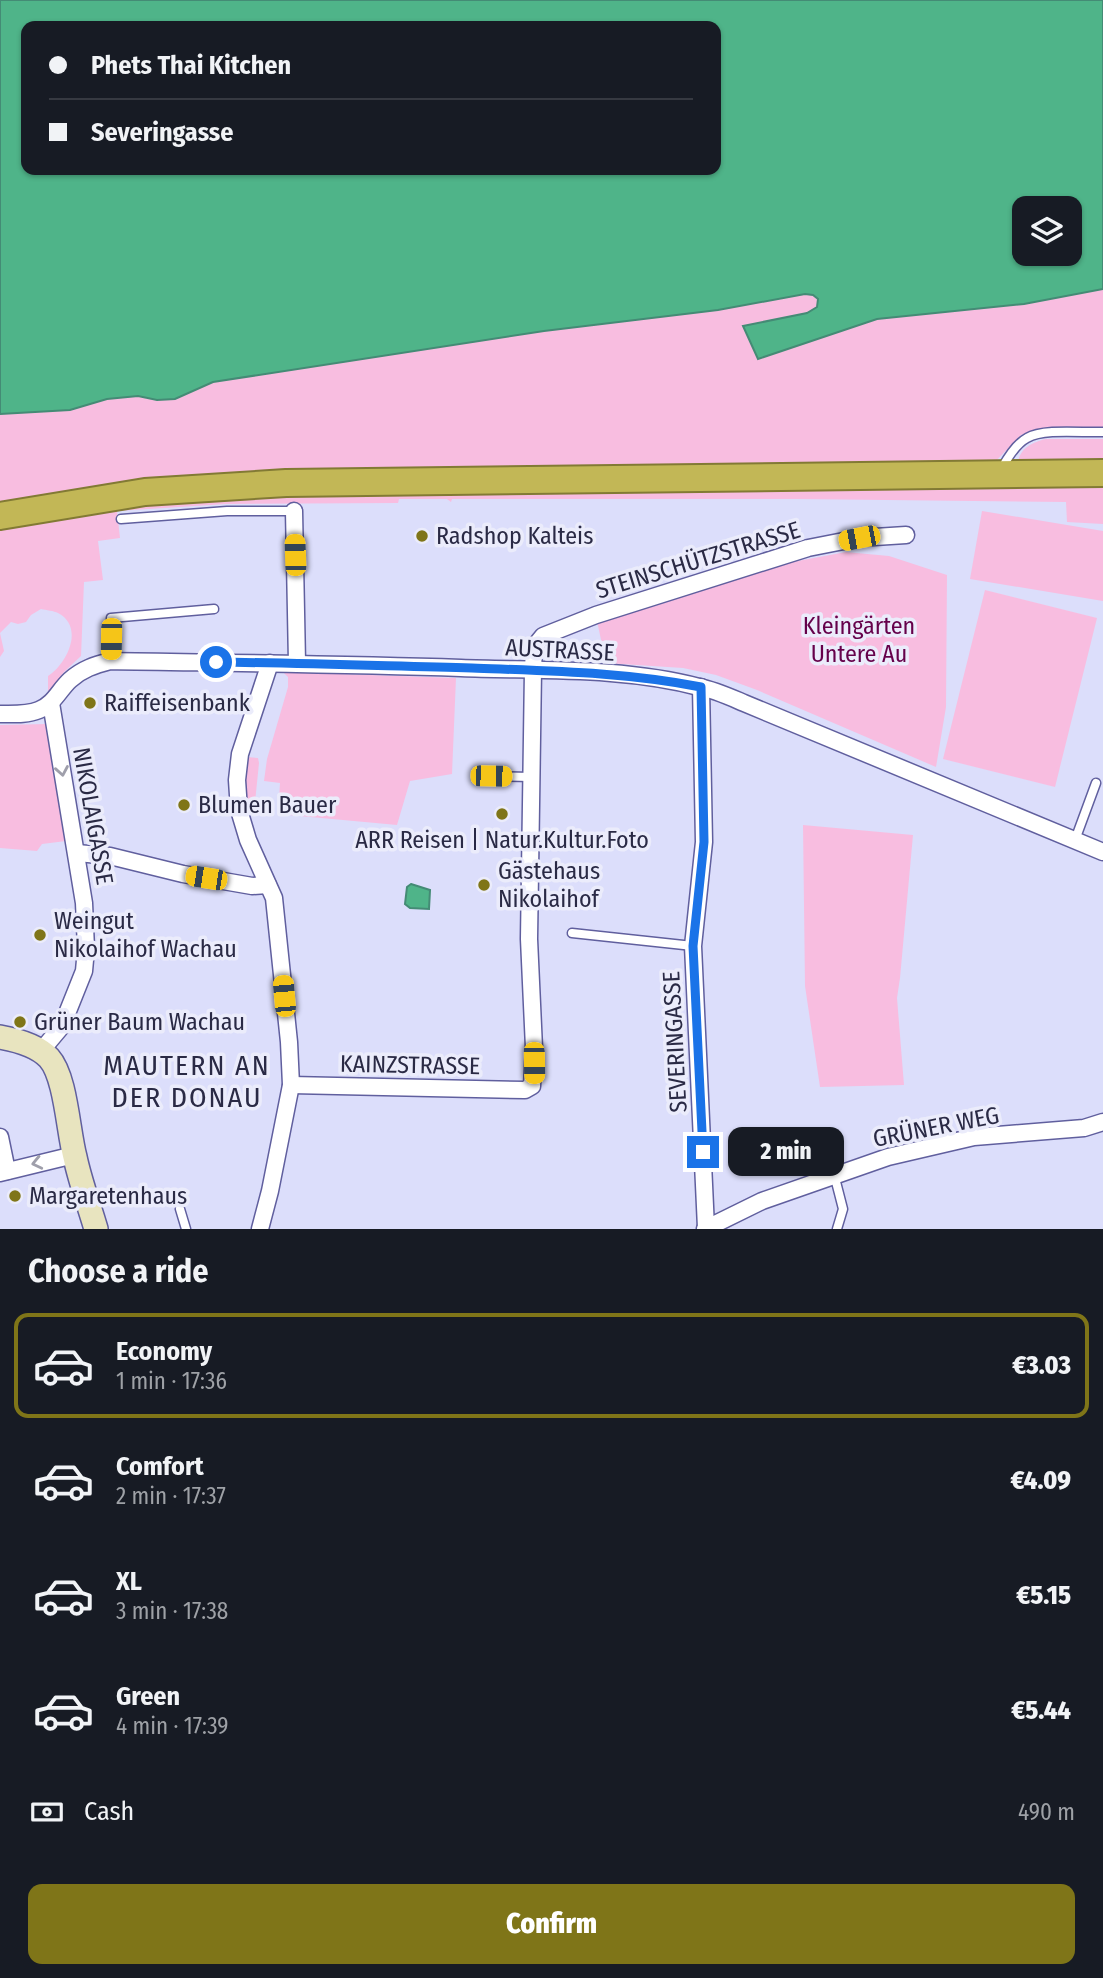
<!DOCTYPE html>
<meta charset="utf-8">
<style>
body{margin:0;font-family:"Fira Sans Condensed",sans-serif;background:#242831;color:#f1f3f6;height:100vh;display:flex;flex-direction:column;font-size:26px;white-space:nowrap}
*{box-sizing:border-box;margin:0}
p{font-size:23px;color:#9ea1a6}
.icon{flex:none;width:38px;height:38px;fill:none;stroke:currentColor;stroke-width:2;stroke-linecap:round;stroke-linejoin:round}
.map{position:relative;height:1229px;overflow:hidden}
.panel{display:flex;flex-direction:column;background:#171b24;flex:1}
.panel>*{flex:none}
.guide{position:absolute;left:21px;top:21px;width:700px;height:154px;border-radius:14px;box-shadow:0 2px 5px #0004;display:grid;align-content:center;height:154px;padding:0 28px;background:#171b24}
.buttons{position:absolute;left:1012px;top:196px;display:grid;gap:14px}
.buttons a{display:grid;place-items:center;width:70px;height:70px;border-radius:14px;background:#171b24;box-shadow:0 2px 5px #0004;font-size:35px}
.end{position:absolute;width:32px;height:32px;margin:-16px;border:9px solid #1a73e8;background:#fff;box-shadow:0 0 0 4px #fff}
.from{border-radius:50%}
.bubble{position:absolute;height:49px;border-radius:14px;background:#171b24;box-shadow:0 2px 5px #0004;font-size:23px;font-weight:800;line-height:49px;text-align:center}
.car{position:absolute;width:21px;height:42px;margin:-21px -10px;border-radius:9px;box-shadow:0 0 5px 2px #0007;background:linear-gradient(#f5c518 24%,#345 0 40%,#f5c518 0 76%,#345 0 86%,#f5c518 0)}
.guide b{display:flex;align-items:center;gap:24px;height:66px;font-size:26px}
.guide b+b{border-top:2px solid #363941}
.guide i{width:18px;height:18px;background:#f1f3f6}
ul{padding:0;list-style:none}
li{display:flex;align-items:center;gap:21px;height:105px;margin:0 14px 10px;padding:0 14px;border:4px solid transparent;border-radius:14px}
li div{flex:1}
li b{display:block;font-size:26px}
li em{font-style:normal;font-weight:800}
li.selected{border-color:#7f7518}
li>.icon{width:63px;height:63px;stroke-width:1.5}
h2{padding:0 28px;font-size:32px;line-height:84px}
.pay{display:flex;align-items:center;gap:18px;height:77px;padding:0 28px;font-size:26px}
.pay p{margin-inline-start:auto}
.button{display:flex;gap:14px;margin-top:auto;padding:14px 28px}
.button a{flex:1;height:80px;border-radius:14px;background:#7f7518;color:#fff;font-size:28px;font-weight:800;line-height:80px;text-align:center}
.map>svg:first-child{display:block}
.green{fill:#f8bde0}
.water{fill:#4fb489;stroke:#448b75;stroke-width:2;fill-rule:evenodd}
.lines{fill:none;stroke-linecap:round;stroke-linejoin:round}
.service-casing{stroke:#605f9e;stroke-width:11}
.minor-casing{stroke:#605f9e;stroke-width:19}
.secondary-casing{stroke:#605f9e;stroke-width:26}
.trunk-casing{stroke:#827a34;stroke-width:30}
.service{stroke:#fff;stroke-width:8}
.minor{stroke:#fff;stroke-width:16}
.secondary{stroke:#e8e4bf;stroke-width:23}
.trunk{stroke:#c2b756;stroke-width:26}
.oneway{stroke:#9f9fab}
.route{stroke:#1a73e8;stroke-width:9}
.poi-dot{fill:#7f7518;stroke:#ebecfb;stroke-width:2.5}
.labels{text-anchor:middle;stroke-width:7;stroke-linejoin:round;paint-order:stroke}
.poi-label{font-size:24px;fill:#2a2a45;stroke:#ebecfb;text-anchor:start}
.street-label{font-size:24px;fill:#2a2a45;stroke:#ebecfb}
.park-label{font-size:24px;fill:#65014b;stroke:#ebecfb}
.quarter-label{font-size:28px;letter-spacing:2px;fill:#2a2a45;stroke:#ebecfb}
</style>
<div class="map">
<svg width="1103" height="1229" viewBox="0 0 1103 1229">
<rect width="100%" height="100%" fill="#dcdefb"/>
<g class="green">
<polygon points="1103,289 1103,428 1038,429 1021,435 993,464 0,507 0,414 7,413 70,410 107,399 138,396 157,400 175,399 213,382 544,331 718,310 805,294 813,295 818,299 817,307 807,313 744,326 758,359 877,319 1024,304"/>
<path d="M1046,439h57v25l-85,-2c2,-14 15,-20 28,-23z"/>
<path d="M1103,481v43l-36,-2 -1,-20 -269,-3h-345l-1,3 -4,-3h-48l-1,4 -172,1 -109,7 3,27 -22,3 5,39 -19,2 -3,74 -17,16 -16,20v-16c19,-12 37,-49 10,-63 -4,-2 -12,-3 -17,-4l-10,6 -5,7 -8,2 -7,-2 -11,11 4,18 -4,6v-133l220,-29z"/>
<polygon points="982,511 1103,531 1103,601 970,579"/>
<polygon points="846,552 889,556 947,575 946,707 936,767 757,690 716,675 683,668 606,663 597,621 658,605 787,563"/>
<polygon points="985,590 1097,618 1055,787 943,759"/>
<polygon points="283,672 456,678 452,774 410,781 397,825 278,814 280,783 264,781 267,759 288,687 288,677"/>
<polygon points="48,724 66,841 42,844 37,851 0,848 0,725"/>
<polygon points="246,757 258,758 259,763 254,812 244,811 243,786"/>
<polygon points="803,825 913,835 900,978 897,998 904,1085 820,1087 805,986"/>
</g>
<g class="water">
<path d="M0,0h1103v289l-79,15 -147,15 -119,40 -15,-33 64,-13 10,-6 1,-8 -5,-4 -8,-1 -87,16 -174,21 -331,51 -38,17 -18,1 -19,-4 -31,3 -37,11 -70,4zM716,26v144h-690v-144zM1069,208v46h-45v-46z"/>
<polygon points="411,884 430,890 429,909 410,908 405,904 407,887"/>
</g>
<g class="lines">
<g class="service-casing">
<g id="service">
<path d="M1002,468c6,-11 14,-24 25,-30 17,-10 56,-5 76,-6"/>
<polyline points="121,519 227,511 294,511"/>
<polyline points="110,661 111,618 214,609"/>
<polyline points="491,776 531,777"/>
<polyline points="1075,840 1096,783"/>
<polyline points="572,933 693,946"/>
<polyline points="834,1174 843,1209 837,1229"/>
<polyline points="180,1209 186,1229"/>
</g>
</g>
<g class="minor-casing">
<g id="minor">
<polyline points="294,511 297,663"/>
<polyline points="701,687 704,842 693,946 706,1228"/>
<path d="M0,714c13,0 27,1 39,-4 15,-6 20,-20 31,-30 12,-11 25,-15 40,-19 117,2 234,3 351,7 78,3 162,-1 238,19 16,3 31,10 45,16l359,149"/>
<polyline points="77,853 110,856 183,874 252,886 268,885"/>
<polyline points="41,1051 62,1026 84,971 86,949 84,903 51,703"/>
<polyline points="291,1085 525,1090 532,1086 534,1048 529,939 533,670 534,647 543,636 596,615 808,548 859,538 906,535"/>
<polyline points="0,1137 7,1171"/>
<polyline points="0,1173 74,1155"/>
<polyline points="260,1229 270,1191 291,1085 289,1042 274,898 248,840 239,810 237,780 240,754 270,663"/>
<polyline points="705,1229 762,1201 888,1157 974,1137 1084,1128 1103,1122"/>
</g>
</g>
<g class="secondary-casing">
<path id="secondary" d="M0,1037c17,3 37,8 49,21 17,19 19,73 26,99 5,24 14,48 21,72"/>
</g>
<g class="trunk-casing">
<polyline id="trunk" points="0,516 145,492 286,483 1103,473"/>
</g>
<use href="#service" class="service"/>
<use href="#minor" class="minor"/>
<use href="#secondary" class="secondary"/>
<use href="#trunk" class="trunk"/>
</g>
<defs><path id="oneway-chevron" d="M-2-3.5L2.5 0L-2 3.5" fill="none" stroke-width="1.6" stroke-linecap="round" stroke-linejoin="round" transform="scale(1.75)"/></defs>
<g class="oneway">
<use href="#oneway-chevron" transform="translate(62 771) rotate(80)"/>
<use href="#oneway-chevron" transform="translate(37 1163) rotate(167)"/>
</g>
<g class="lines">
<path class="route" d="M216,662c85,1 171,4 256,6 77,3 153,4 229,19l3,155 -11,104 10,206"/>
</g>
<g class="poi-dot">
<circle cx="422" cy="536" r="7"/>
<circle cx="90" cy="703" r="7"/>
<circle cx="184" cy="805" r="7"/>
<circle cx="502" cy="814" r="7"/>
<circle cx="484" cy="885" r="7"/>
<circle cx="40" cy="935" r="7"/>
<circle cx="20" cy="1022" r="7"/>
<circle cx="15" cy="1196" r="7"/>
</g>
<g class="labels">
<g class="poi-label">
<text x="436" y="544">Radshop Kalteis</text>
<text x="104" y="711">Raiffeisenbank</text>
<text x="198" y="813">Blumen Bauer</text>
<text x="502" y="848" text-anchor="middle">ARR Reisen | Natur.Kultur.Foto</text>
<text x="498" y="879">Gästehaus<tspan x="498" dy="28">Nikolaihof</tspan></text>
<text x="54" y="929">Weingut<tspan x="54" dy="28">Nikolaihof Wachau</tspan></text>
<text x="34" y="1030">Grüner Baum Wachau</text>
<text x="29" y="1204">Margaretenhaus</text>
</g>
<g class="street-label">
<text transform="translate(698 560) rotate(-17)" y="8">STEINSCHÜTZSTRASSE</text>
<text transform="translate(560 650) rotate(3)" y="8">AUSTRASSE</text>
<text transform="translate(93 816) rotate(80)" y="8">NIKOLAIGASSE</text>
<text transform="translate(675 1042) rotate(-93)" y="8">SEVERINGASSE</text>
<text transform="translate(410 1065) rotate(1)" y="8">KAINZSTRASSE</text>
<text transform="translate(936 1127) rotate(-11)" y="8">GRÜNER WEG</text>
</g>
<g class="park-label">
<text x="859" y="634">Kleingärten<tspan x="859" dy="28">Untere Au</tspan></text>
</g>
<g class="quarter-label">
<text x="187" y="1075">MAUTERN AN<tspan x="187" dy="32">DER DONAU</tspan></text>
</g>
</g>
</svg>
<div class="buttons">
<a><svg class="icon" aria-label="layers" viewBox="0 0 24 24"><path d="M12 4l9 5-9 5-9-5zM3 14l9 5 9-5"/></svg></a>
</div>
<i class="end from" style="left:216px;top:662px"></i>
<i class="end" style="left:703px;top:1152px"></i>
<div class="bubble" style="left:728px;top:1127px;width:116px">2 min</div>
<i class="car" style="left:859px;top:538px;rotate:259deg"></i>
<i class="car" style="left:295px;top:555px;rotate:358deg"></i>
<i class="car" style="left:111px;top:639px;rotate:181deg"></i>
<i class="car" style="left:491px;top:776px;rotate:91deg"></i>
<i class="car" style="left:206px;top:878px;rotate:279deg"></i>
<i class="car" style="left:284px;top:996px;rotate:355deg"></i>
<i class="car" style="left:534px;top:1063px;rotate:179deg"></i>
<div class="guide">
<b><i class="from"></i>Phets Thai Kitchen</b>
<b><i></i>Severingasse</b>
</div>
</div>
<section class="panel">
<h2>Choose a ride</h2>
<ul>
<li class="selected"><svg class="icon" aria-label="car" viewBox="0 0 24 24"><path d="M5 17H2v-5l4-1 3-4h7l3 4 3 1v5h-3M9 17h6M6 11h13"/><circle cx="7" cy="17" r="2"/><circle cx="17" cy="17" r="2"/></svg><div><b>Economy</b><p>1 min · 17:36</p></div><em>€3.03</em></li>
<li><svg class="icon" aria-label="car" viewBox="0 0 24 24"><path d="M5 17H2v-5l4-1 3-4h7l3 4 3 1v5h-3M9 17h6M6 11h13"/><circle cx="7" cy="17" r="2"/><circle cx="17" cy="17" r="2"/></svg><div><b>Comfort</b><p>2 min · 17:37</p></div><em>€4.09</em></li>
<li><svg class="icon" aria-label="car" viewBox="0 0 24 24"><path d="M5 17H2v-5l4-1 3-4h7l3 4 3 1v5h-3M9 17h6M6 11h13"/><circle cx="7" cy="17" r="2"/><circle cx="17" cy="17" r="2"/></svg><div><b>XL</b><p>3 min · 17:38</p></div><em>€5.15</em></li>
<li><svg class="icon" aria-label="car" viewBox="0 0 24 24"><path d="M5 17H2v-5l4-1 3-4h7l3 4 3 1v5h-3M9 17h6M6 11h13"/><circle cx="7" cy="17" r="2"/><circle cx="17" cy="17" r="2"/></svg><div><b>Green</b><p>4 min · 17:39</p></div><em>€5.44</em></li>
</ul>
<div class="pay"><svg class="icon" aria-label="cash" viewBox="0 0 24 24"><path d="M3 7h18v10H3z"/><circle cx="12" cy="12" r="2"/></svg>Cash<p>490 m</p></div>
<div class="button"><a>Confirm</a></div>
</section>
